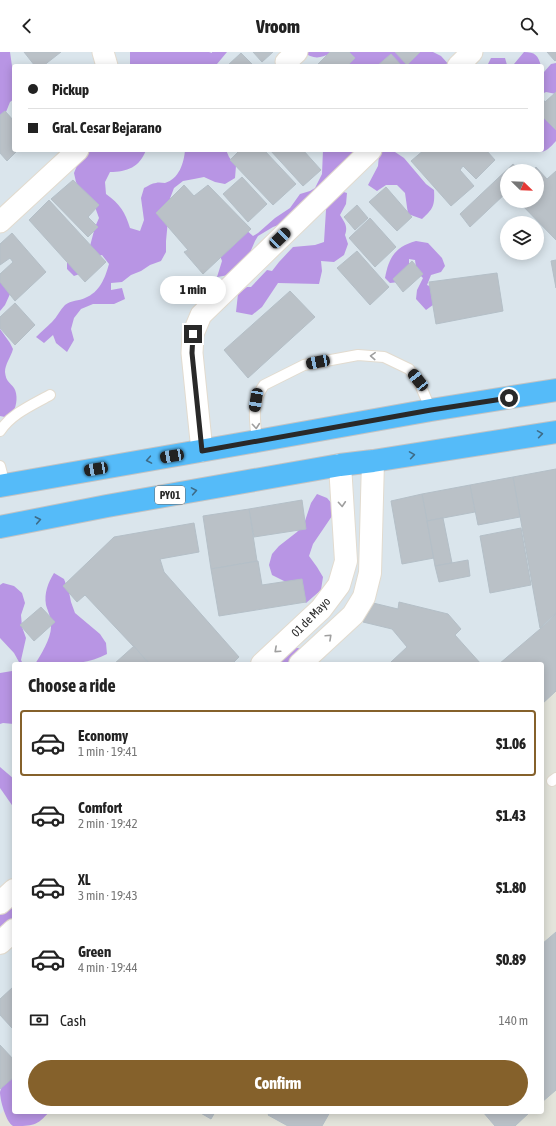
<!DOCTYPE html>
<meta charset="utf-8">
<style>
body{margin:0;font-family:"Asap Condensed",sans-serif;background:#f6f6f6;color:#222;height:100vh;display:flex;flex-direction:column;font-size:15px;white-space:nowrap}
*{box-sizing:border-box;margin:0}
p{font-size:13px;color:#767676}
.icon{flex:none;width:22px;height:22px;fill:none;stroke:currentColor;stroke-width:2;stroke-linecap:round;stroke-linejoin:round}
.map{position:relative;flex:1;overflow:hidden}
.sheet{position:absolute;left:12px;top:610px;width:532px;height:452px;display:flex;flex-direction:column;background:#fff;border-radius:4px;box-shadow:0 2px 10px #0003}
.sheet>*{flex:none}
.guide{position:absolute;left:12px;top:12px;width:532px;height:88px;border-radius:4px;box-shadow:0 2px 10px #0003;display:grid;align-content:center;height:88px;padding:0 16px;background:#fff}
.needle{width:26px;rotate:113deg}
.fabs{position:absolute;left:500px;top:112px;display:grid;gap:8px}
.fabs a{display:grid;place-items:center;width:44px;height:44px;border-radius:50%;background:#fff;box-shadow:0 2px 10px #0003;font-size:20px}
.end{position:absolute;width:18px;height:18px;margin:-9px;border:5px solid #292929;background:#fff;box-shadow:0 0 0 2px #fff}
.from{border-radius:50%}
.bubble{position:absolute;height:28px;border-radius:14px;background:#fff;box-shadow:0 2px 10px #0003;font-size:13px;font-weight:800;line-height:28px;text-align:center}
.car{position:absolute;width:12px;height:24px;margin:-12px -6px;border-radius:5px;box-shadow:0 0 3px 1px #0007;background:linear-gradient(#222 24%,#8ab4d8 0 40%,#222 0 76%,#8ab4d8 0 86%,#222 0)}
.guide b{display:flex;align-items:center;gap:14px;height:38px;font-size:15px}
.guide b+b{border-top:1px solid #e0e0e0}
.guide i{width:10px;height:10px;background:#222}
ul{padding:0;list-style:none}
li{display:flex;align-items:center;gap:12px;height:66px;margin:0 8px 6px;padding:0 8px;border:2px solid transparent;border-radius:4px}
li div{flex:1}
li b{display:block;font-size:15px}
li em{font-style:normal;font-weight:800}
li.current{border-color:#85612b}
li>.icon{width:36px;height:36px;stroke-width:1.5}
h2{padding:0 16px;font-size:18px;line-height:48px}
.pay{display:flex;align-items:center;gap:10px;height:44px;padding:0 16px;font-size:15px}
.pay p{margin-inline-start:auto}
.primary-button{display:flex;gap:8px;margin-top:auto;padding:8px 16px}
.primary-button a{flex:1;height:46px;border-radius:24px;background:#85612b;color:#fff;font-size:16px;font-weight:800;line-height:46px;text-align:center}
header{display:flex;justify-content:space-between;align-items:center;height:52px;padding:0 16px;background:#fff;font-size:18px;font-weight:800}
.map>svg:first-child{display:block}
.industrial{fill:#e3e4db}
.green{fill:#b895e4}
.building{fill:#bac1c7;stroke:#b4bfc7}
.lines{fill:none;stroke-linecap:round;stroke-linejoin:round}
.service-casing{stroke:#e2dbcf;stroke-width:12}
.minor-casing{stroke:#e2dbcf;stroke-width:23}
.tertiary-casing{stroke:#e2dbcf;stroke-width:24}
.trunk-casing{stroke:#c3c3c3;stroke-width:24}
.service{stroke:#fff;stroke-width:10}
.minor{stroke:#fff;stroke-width:21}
.tertiary{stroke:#fff;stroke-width:22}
.trunk{stroke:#55bbf9;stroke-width:22}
.oneway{stroke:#9f9f9f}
.oneway2{stroke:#3d6b87}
.route{stroke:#292929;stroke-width:5}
.labels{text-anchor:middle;stroke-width:3.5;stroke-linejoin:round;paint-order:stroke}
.shield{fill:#fff;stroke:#696969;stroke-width:1}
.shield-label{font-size:11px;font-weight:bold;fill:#292929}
.street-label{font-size:12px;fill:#292929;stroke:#fff}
</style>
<header><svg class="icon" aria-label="back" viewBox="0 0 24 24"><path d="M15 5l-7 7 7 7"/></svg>Vroom<svg class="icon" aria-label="search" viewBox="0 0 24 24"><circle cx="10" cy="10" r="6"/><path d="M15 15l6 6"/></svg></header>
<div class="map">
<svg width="556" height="1074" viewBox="0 0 556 1074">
<rect width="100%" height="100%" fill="#dae5ec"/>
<polygon class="industrial" points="556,574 556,1074 0,1074 0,1062 14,1049 14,1060 542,1060 542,612"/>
<g class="green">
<polygon points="0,0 10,0 12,14 14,16 14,47 10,50 6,60 0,66"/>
<polygon points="130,0 209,0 212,1 212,0 227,0 217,12 217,14 130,14"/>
<path d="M302,0h131l8,4 9,10h-100l-19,-13c-12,6 -17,6 -29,-1z"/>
<path d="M524,0c11,0 14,3 17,14h-54l4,-8h14l2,7 7,-1z"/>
<polygon points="556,11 556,42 546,40 542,42 542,16 544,20 551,12"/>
<path d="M542,59l14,8v22c-8,9 -13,14 -25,9h11z"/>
<path d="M77,98h69c-6,17 -19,22 -36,22l-5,10 1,12c14,10 19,18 24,34l10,3 4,-11 -3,-22 3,-10c4,-2 8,-5 12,-5 3,-1 6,0 9,0 14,-4 19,-20 20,-33h41l3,7 7,9 -1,12 -10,6 -10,-2 -11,-5 -10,2 -11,2 -9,7 -8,21 2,11 -2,21v11l-5,9 -11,4 -9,6 -10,4 -9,7 -11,1v7l11,-2 3,11 -11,5h-21l-12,5 -7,9 -3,11 3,11 -7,12 -11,-9 -3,-8 -9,8 -8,-6c6,-6 10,-9 16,-15 5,-5 8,-12 13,-17 6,-5 14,-4 20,-7 15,-6 20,-20 24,-34l-7,-9 -10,3 -7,14 -11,4 -7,-7v-13l23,-10 5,-19 4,-9 -4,-11 -14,-16 -5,-9 -2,-9 4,-10z"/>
<polygon points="323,98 354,98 355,101 295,167 273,175 258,184 255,189 243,217 229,223 217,225 222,209 218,198 245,177 253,184 258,181 275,166 290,156 300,142 310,139 315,136 322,122"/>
<path d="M384,98h8l12,8 22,26 8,6c1,16 -1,19 -12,29l-14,-5 -3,-21 -8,-8h-11l-9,6 -9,-6 10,-19 1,-11z"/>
<path d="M337,138l10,3 -1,11 -6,11c5,8 8,11 5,20l3,9 -4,11 -10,7 -13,-1 1,10 -3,13 -41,-1 -16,24 -10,8 -16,-3 2,-18 9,-7h4l16,-17 5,1 7,-9 14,-15 22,-2 9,-3 2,-32 -2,-8z"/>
<path d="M416,189l12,2 14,15 3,8 -4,6 -10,3 -4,10 10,4v13l-11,8 -10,-11 1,-9 6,-12c-6,-5 -7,-10 -8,-18l-6,-1v11l-10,12 -9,1 -5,-5c4,-21 10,-31 31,-37z"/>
<polygon points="0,230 5,231 10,242 5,253 0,259"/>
<path d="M0,277l10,14 3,6c-2,8 -8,15 -8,23 1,10 5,10 9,16 4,6 3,18 -1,24 -2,2 -6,4 -8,5l-5,-1z"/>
<polygon points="317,442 327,446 334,454 332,464 313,492 309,504 317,515 323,525 321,538 306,551 298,542 292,533 272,523 269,513 272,502 279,494 297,480 304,472 311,451"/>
<path d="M54,521l10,6 5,13 2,10 4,11 25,21 6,9 1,11c-23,12 -47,10 -72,10 6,-9 16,-26 16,-37 1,-8 -3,-15 -5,-22 -2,-12 2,-22 8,-32z"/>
<polygon points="3,531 14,534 22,541 25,551 21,563 22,575 26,586 21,608 23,612 17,612 19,610 14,601 0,586 0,533"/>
<polygon points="294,595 305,598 309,612 273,612"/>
<polygon points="14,616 14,672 3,671 0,672 0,621 12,619"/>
<polygon points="0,715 14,727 14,756 0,736"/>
<polygon points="14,844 14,875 0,884 0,858"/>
<path d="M14,1019v41h35c-12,14 -16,14 -36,14 -7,-4 -13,-26 -13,-34 2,-8 9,-15 14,-21z"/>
</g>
<g class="building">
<polygon points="24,0 61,0 43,14 35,14"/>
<polygon points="253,0 273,0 262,10"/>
<polygon points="330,0 349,0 355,6 347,14 320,14 318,12"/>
<polygon points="395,0 420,0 407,13"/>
<polygon points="547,0 556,0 556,8 555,9"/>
<polygon points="241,1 254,14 227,14"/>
<polygon points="391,2 402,14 377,14"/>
<polygon points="556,40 556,78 542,64 542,46 545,50"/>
<polygon points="5,59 14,69 14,98 18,98 7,109 0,101 0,63"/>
<polygon points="240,98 264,98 296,132 273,153 230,108"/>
<polygon points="270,98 303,98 321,118 303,134"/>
<polygon points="424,98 486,98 495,108 476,127 463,114 460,118 474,134 451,154 411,109"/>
<polygon points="513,112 521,119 507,119 507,140 470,175 460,162"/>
<polygon points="536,115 547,127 556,119 556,188 518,149 537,149 537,119 532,119"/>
<polygon points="242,125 267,152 248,170 223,142"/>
<polygon points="73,128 99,153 88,165 98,175 88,185 51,147"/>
<polygon points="184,133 194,144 208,133 251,177 203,222 184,200 188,198 156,161"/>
<polygon points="386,135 412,165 397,179 369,150"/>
<polygon points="49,148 106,210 85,230 29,168"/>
<polygon points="357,153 368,166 355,178 344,165"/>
<polygon points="370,166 396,195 375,215 349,186"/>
<polygon points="12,181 46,220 15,249 0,230 0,222 13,210 10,206 0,213 0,192"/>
<polygon points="357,199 389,235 370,253 337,216"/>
<polygon points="556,208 556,236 551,209"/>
<polygon points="412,209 423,222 403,240 393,227"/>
<polygon points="497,221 503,259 436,272 429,230"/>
<polygon points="290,239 315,265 248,326 224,298"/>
<polygon points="15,251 35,273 15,293 0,276 0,265"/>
<polygon points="556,417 556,561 540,576 513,425"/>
<polygon points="513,425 520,465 478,473 470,433"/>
<polygon points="470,433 475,460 427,469 422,442"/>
<polygon points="422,442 434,506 402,512 391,449"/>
<polygon points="302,448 306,477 254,485 249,457"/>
<polygon points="249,457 257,509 211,517 203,464"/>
<polygon points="443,466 452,511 435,514 427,469"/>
<polygon points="194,471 199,500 160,507 164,520 239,605 232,612 150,612 85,543 77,550 63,534 114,485"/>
<polygon points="521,476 531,533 490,541 480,484"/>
<polygon points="468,508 470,524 439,530 435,514"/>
<polygon points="258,509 262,533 302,527 306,550 219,564 211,517"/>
<polygon points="369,550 398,557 399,550 448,562 461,577 455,583 481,612 393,612 391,610 407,595 392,577 363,570"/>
<polygon points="41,555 55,570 34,589 20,573"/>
<polygon points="556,562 556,639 542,652 542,612 499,612 540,577"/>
<polygon points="134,594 149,612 114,612"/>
<polygon points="556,880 556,1038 542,1050 542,892"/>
<polygon points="13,935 14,937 14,974 12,976 0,963 0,947"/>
<polygon points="0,993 14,1008 14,1025 0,1037"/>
<polygon points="199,1060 215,1060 211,1067"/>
<polygon points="270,1060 330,1060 322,1074 288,1074 268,1063"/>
<polygon points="483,1060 530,1060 515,1074 495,1074"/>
</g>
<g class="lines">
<g class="service-casing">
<g id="service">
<path d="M0,379c11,-17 32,-26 50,-36"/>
<path d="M257,389c-2,-20 -6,-38 7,-56l40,-20 54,-10 26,2 25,12 9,11 13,30"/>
<polyline points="0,414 5,433"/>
<polyline points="552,729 556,726"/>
</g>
</g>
<g class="minor-casing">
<g id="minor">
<polyline points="103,0 107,14"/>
<polyline points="286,10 297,0"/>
<polyline points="458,14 472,0"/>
<polyline points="0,170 78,98"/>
<polyline points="202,399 192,301 193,282 201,263 371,98"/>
</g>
</g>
<g class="tertiary-casing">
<g id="tertiary">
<polyline points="262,612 321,557 339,533 346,509 340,413"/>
<polyline points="300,612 353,563 364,545 370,521 373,409"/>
<polyline points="0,851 14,838"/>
<polyline points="0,891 14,878"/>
</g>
</g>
<g class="trunk-casing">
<g id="trunk">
<polyline points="0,434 257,389 431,358 556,338"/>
<polyline points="0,475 107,454 340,413 373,409 556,380"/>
</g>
</g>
<use href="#service" class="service"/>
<use href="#minor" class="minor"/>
<use href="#tertiary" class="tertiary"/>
<use href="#trunk" class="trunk"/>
</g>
<defs><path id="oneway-chevron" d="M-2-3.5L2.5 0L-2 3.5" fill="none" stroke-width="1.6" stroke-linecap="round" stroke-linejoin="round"/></defs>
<g class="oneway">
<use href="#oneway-chevron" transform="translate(373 304) rotate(-177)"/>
<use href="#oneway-chevron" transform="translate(256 374) rotate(85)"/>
<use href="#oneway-chevron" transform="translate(342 452) rotate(86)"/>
<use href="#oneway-chevron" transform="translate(329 585) rotate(-43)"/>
<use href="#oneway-chevron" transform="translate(277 598) rotate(138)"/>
</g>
<g class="oneway2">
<use href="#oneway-chevron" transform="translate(540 382) rotate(-9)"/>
<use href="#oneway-chevron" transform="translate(412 403) rotate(-9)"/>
<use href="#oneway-chevron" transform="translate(149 408) rotate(170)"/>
<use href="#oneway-chevron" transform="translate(194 439) rotate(-10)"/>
<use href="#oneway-chevron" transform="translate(38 468) rotate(-11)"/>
</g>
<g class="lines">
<polyline class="route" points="193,282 192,301 202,399 431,358 509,346"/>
</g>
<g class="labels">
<rect class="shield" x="155" y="434" width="30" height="18" rx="3"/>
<g class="shield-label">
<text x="170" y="447">PY01</text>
</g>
<g class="street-label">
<text transform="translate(311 565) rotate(-46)" y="4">01 de Mayo</text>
</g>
</g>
</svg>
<div class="fabs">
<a><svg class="needle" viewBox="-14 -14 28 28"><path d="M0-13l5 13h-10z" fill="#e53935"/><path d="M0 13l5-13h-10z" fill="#767676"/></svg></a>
<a><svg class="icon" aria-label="layers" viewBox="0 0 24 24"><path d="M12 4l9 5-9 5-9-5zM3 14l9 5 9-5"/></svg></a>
</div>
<i class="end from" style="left:509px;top:346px"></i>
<i class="end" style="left:193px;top:282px"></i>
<div class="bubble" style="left:160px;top:224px;width:66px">1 min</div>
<i class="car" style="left:280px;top:186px;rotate:46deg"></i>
<i class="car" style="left:318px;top:310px;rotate:259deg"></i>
<i class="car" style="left:418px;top:328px;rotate:322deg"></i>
<i class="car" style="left:256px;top:348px;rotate:189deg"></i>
<i class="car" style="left:172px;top:404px;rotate:260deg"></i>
<i class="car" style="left:96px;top:417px;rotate:260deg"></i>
<div class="guide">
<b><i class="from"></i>Pickup</b>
<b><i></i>Gral. Cesar Bejarano</b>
</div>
<section class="sheet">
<h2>Choose a ride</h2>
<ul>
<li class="current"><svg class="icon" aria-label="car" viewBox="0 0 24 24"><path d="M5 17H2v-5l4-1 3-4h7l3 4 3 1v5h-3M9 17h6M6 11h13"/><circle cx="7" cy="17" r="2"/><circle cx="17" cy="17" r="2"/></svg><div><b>Economy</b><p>1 min · 19:41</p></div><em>$1.06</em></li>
<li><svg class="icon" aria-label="car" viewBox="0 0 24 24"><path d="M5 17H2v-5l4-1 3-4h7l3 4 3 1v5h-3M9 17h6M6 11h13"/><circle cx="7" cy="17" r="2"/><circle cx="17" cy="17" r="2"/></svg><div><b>Comfort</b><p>2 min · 19:42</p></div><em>$1.43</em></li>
<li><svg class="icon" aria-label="car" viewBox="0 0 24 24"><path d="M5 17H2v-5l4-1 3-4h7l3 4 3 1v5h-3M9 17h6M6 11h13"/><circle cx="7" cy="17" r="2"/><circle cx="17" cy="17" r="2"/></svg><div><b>XL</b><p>3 min · 19:43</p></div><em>$1.80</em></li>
<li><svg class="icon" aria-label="car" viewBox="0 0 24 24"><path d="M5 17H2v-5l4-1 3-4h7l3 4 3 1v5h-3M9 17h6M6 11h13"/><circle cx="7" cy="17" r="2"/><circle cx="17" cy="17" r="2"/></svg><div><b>Green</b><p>4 min · 19:44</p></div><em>$0.89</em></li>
</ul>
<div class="pay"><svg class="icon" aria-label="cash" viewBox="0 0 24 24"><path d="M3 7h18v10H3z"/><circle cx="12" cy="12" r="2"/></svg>Cash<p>140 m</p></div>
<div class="primary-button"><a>Confirm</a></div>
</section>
</div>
